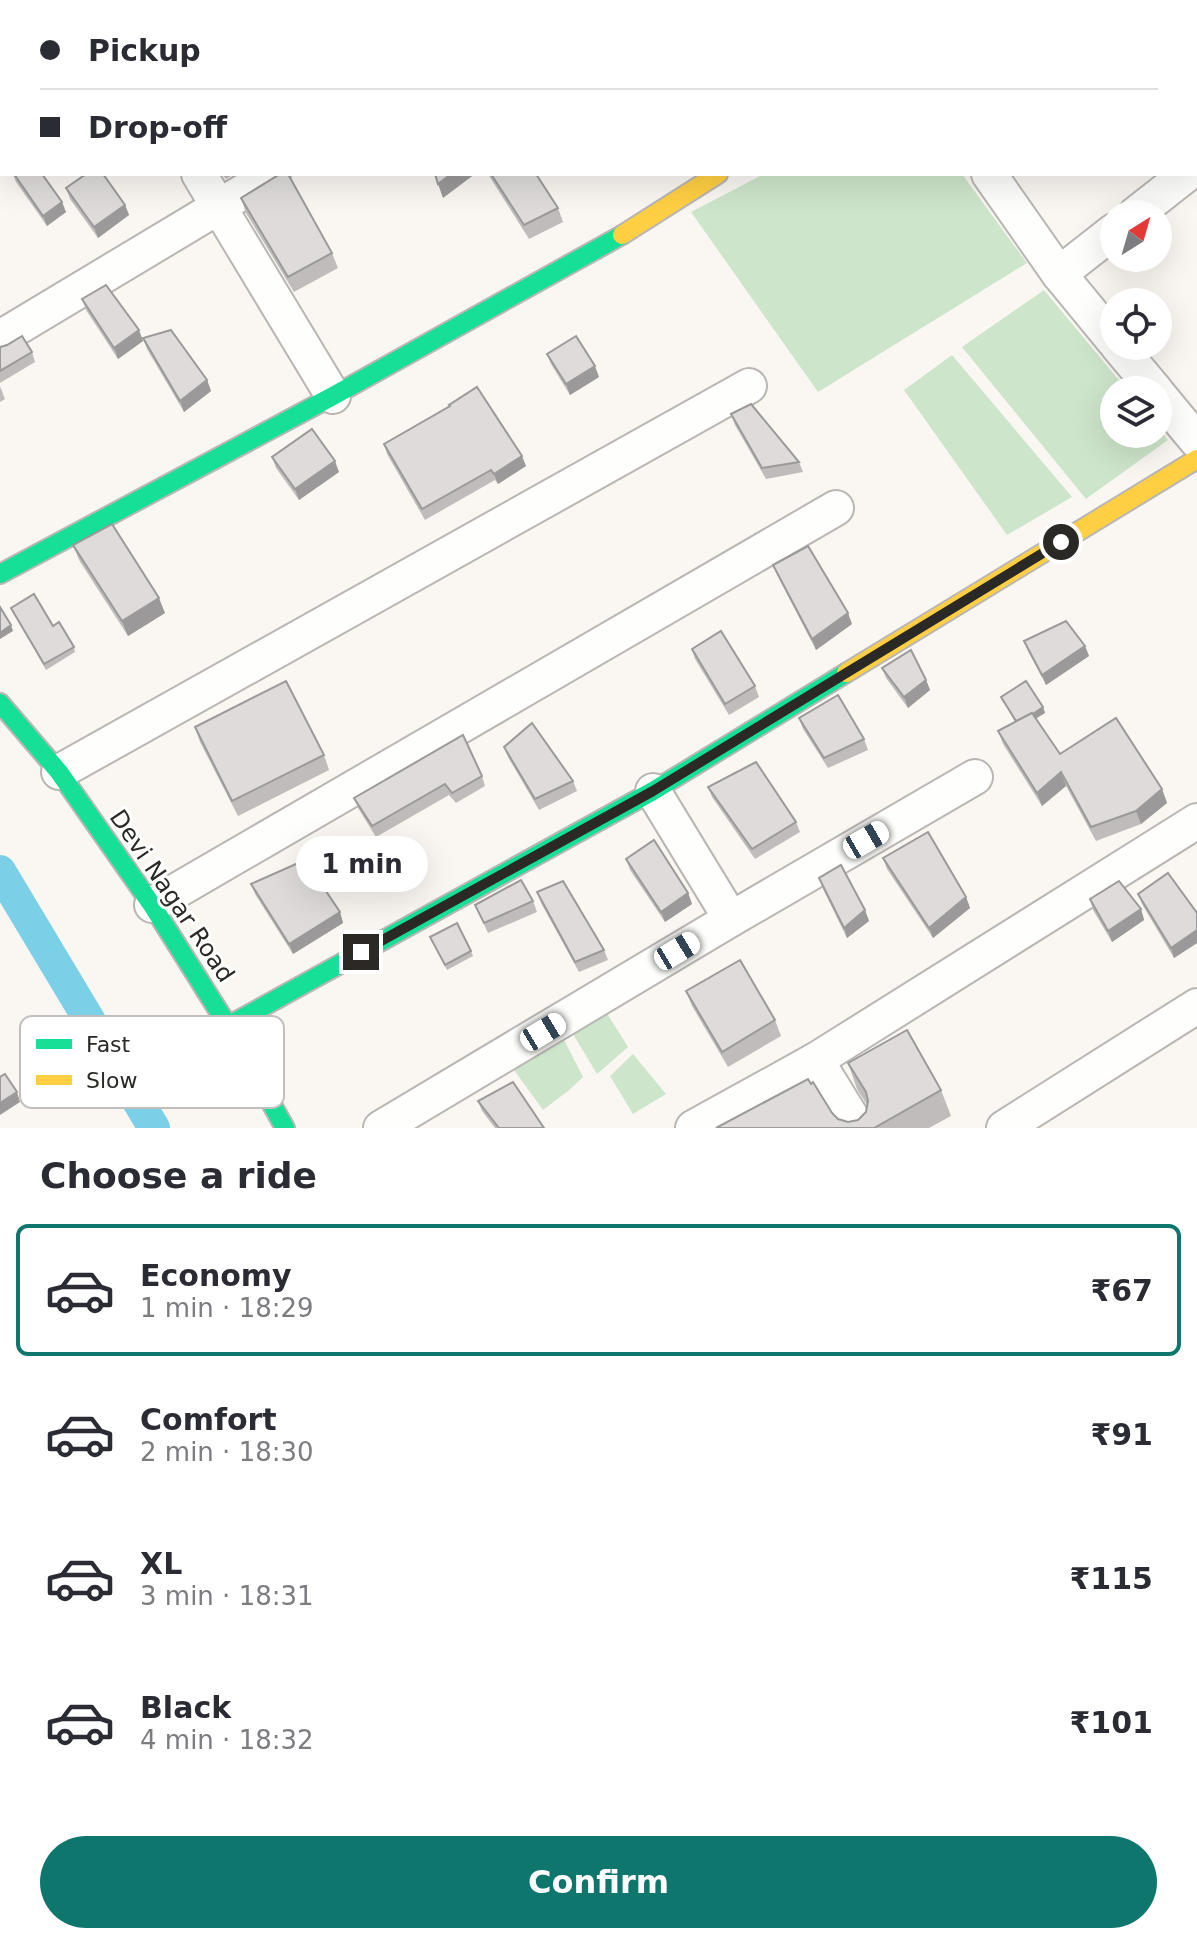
<!DOCTYPE html>
<meta charset="utf-8">
<style>
body{margin:0;font-family:"DejaVu Sans",sans-serif;background:#f7f7f7;color:#2b2b33;height:100vh;display:flex;flex-direction:column;font-size:30px;white-space:nowrap}
*{box-sizing:border-box;margin:0}
p{font-size:26px;color:#7c7c81}
.icon{flex:none;width:44px;height:44px;fill:none;stroke:currentColor;stroke-width:2;stroke-linecap:round;stroke-linejoin:round}
.map{position:relative;height:1128px;overflow:hidden}
.side{display:flex;flex-direction:column;background:#fff;flex:1}
.side>*{flex:none}
.guide{position:absolute;left:0px;top:0px;width:1198px;height:176px;box-shadow:0 8px 32px #0002;display:grid;align-content:center;height:176px;padding:0 40px;background:#fff}
.needle{width:52px;rotate:37deg}
.tools{position:absolute;left:1100px;top:200px;display:grid;gap:16px}
.tools a{display:grid;place-items:center;width:72px;height:72px;border-radius:50%;background:#fff;box-shadow:0 8px 32px #0002;font-size:40px}
.end{position:absolute;width:36px;height:36px;margin:-18px;border:10px solid #2b2926;background:#fff;box-shadow:0 0 0 4px #fff}
.from{border-radius:50%}
.bubble{position:absolute;height:56px;border-radius:28px;background:#fff;box-shadow:0 8px 32px #0002;font-size:26px;font-weight:800;line-height:56px;text-align:center}
.car{position:absolute;width:24px;height:48px;margin:-24px -12px;border-radius:10px;box-shadow:0 0 6px 2px #0007;background:linear-gradient(#fff 24%,#345 0 40%,#fff 0 76%,#345 0 86%,#fff 0)}
.guide b{display:flex;align-items:center;gap:28px;height:76px;font-size:30px}
.guide b+b{border-top:2px solid #e1e1e2}
.guide i{width:20px;height:20px;background:#2b2b33}
ul{padding:0;list-style:none}
li{display:flex;align-items:center;gap:24px;height:132px;margin:0 16px 12px;padding:0 24px;border:4px solid transparent;border-radius:12px}
li div{flex:1}
li b{display:block;font-size:30px}
li em{font-style:normal;font-weight:800}
li.selected{border-color:#0f766e}
li>.icon{width:72px;height:72px;stroke-width:1.5}
h2{padding:0 40px;font-size:36px;line-height:96px}
.primary-button{display:flex;gap:16px;margin-top:auto;padding:16px 40px}
.primary-button a{flex:1;height:92px;border-radius:48px;background:#0f766e;color:#fff;font-size:32px;font-weight:800;line-height:92px;text-align:center}
.map>svg:first-child{display:block}
.green{fill:#cde5ca}
.lines{fill:none;stroke-linecap:round;stroke-linejoin:round}
.canal{stroke:#7bcfe6;stroke-width:32}
.street-casing{stroke:#b9b6b3;stroke-width:38}
.fast-casing{stroke:#b9b6b3;stroke-width:22}
.slow-casing{stroke:#b9b6b3;stroke-width:22}
.street{stroke:#fefefd;stroke-width:34}
.fast{stroke:#16e098;stroke-width:18}
.slow{stroke:#ffcf43;stroke-width:18}
.wall{fill:#bfbcbb}
.shaded-wall{fill:#9b9999}
.building{fill:#dedbda;stroke:#9b9999;stroke-width:2}
.route{stroke:#2b2926;stroke-width:10}
.labels{text-anchor:middle;stroke-width:6;stroke-linejoin:round;paint-order:stroke}
.street-label{font-size:24px;fill:#2b2926;stroke:#fff}
.key{fill:#fff;stroke:#bfbfbe;stroke-width:2}
.key-label{font-size:22px;fill:#2b2926}
</style>
<div class="map">
<svg width="1197" height="1128" viewBox="0 0 1197 1128">
<rect width="100%" height="100%" fill="#faf7f3"/>
<g class="green">
<polygon points="764,174 962,174 1027,263 818,392 691,212"/>
<polygon points="1044,290 1127,390 1114,390 1114,434 1158,434 1158,428 1168,440 1086,499 962,347"/>
<polygon points="952,355 1072,497 1007,535 904,390"/>
<polygon points="603,1007 628,1047 597,1074 570,1029"/>
<polygon points="560,1032 583,1077 568,1091 543,1110 509,1063"/>
<polygon points="633,1054 666,1094 633,1114 610,1076"/>
</g>
<g class="lines">
<polyline class="canal" points="0,871 154,1128"/>
<g class="street-casing">
<g id="street">
<polyline points="870,0 871,2"/>
<polyline points="85,2 88,0"/>
<polyline points="558,2 561,0"/>
<polyline points="1066,2 1068,0"/>
<polyline points="0,54 2,53"/>
<polyline points="199,174 333,396"/>
<polyline points="989,174 1059,274 1114,341"/>
<polyline points="1136,214 1187,174"/>
<polyline points="1059,274 1114,231"/>
<polyline points="0,338 273,174"/>
<polyline points="1118,346 1155,390"/>
<polyline points="1158,394 1197,441"/>
<polyline points="59,772 749,386"/>
<polyline points="653,791 731,919"/>
<polyline points="152,905 836,508"/>
<polyline points="816,1060 858,1128"/>
<polyline points="381,1128 731,919 975,777"/>
<polyline points="693,1128 816,1060 1197,821"/>
<polyline points="1004,1128 1197,1006"/>
</g>
</g>
<g class="fast-casing">
<g id="fast">
<polyline points="0,574 333,396 622,235"/>
<polyline points="0,703 59,772 152,905 228,1026 285,1128"/>
<polyline points="228,1026 653,791 846,673"/>
</g>
</g>
<g class="slow-casing">
<g id="slow">
<polyline points="622,235 718,174"/>
<polyline points="846,673 1197,459"/>
</g>
</g>
<use href="#street" class="street"/>
<use href="#fast" class="fast"/>
<use href="#slow" class="slow"/>
</g>
<g class="wall">
<polygon points="13,174 42,174 66,212 47,226 16,182"/>
<polygon points="222,174 234,174 226,179"/>
<polygon points="488,174 536,174 558,208 563,222 529,239"/>
<polygon points="66,188 125,205 129,215 98,238 70,199"/>
<polygon points="241,198 332,253 338,268 294,292 246,213"/>
<polygon points="82,299 143,341 118,359 86,310"/>
<polygon points="143,338 207,380 211,391 184,412 147,349"/>
<polygon points="0,347 32,352 35,362 0,383"/>
<polygon points="547,354 599,377 570,395 551,364"/>
<polygon points="0,386 5,399 0,402"/>
<polygon points="731,414 799,462 803,472 766,479 735,425"/>
<polygon points="384,444 526,466 498,484 495,480 425,520 387,454"/>
<polygon points="272,457 339,472 299,500 276,468"/>
<polygon points="73,545 165,613 128,636 79,560"/>
<polygon points="773,565 852,624 816,650 777,575"/>
<polygon points="11,608 53,626 74,647 75,652 46,670"/>
<polygon points="1024,641 1085,646 1089,656 1046,685 1028,651"/>
<polygon points="692,649 755,686 759,697 729,715 695,659"/>
<polygon points="882,668 926,680 930,690 908,708 886,678"/>
<polygon points="1001,697 1043,707 1045,713 1036,718 1060,754 1162,789 1167,803 1141,824 1096,841 1066,786 1042,806 1003,744 998,731 1015,722"/>
<polygon points="799,718 864,739 868,750 828,768 803,729"/>
<polygon points="195,727 324,755 329,770 238,816 200,742"/>
<polygon points="504,747 573,781 577,791 539,810 508,757"/>
<polygon points="482,776 485,786 456,803 449,795 376,837 358,808 354,798"/>
<polygon points="708,787 796,822 800,832 755,859 712,797"/>
<polygon points="883,858 966,897 970,908 933,938 887,869"/>
<polygon points="626,859 688,893 692,904 665,922 630,870"/>
<polygon points="819,878 865,910 869,921 847,938 823,889"/>
<polygon points="251,884 340,912 343,923 293,954 255,894"/>
<polygon points="537,892 604,950 608,960 579,972 541,903"/>
<polygon points="1138,894 1197,913 1197,943 1174,958 1142,904"/>
<polygon points="1090,899 1141,909 1144,920 1112,942 1093,910"/>
<polygon points="533,901 537,912 488,933 475,905"/>
<polygon points="430,937 471,951 473,956 447,970"/>
<polygon points="686,991 775,1020 781,1036 728,1067 692,1006"/>
<polygon points="848,1063 941,1090 951,1116 929,1128 716,1128 811,1084 832,1113 838,1119 848,1122 858,1120 866,1112 867,1105 857,1089"/>
<polygon points="478,1101 544,1128 495,1128 482,1111"/>
</g>
<g class="shaded-wall">
<polygon points="451,174 475,174 443,198 438,184"/>
<polygon points="62,202 66,212 47,226 43,216"/>
<polygon points="125,205 129,215 98,238 94,227"/>
<polygon points="139,330 143,341 118,359 114,348"/>
<polygon points="595,366 599,377 570,395 566,384"/>
<polygon points="207,380 211,391 184,412 180,401"/>
<polygon points="522,456 526,466 498,484 494,474"/>
<polygon points="335,461 339,472 299,500 295,489"/>
<polygon points="159,598 165,613 128,636 122,621"/>
<polygon points="848,613 852,624 816,650 812,639"/>
<polygon points="11,625 13,631 0,639 0,633"/>
<polygon points="1085,646 1089,656 1046,685 1042,675"/>
<polygon points="926,680 930,690 908,708 904,697"/>
<polygon points="1043,707 1045,713 1019,729 1017,724"/>
<polygon points="1061,772 1066,786 1042,806 1037,793"/>
<polygon points="1162,789 1167,803 1141,824 1136,811"/>
<polygon points="688,893 692,904 665,922 661,912"/>
<polygon points="966,897 970,908 933,938 929,928"/>
<polygon points="1141,909 1144,920 1112,942 1108,931"/>
<polygon points="865,910 869,921 847,938 844,928"/>
<polygon points="340,912 343,923 293,954 289,944"/>
<polygon points="1197,930 1197,943 1174,958 1171,948"/>
<polygon points="17,1092 20,1102 0,1115 0,1103"/>
</g>
<g class="building">
<polygon points="594,0 687,0 688,2 591,2"/>
<polygon points="0,67 2,70 2,134 0,130"/>
<polygon points="14,174 42,174 62,202 43,216"/>
<polygon points="86,174 103,174 125,205 94,227 66,188"/>
<polygon points="280,174 288,174 332,253 288,277 241,198"/>
<polygon points="435,174 451,174 438,184"/>
<polygon points="491,174 536,174 558,208 524,225"/>
<polygon points="106,285 139,330 114,348 82,299"/>
<polygon points="171,330 207,380 180,401 143,338"/>
<polygon points="22,336 32,352 0,371 0,347 7,345"/>
<polygon points="576,336 595,366 566,384 547,354"/>
<polygon points="477,387 522,456 494,474 491,470 422,509 384,444 450,406 449,405"/>
<polygon points="751,404 799,462 762,468 731,414"/>
<polygon points="312,429 335,461 295,489 272,457"/>
<polygon points="112,524 159,598 122,621 73,545"/>
<polygon points="808,546 848,613 812,639 773,565"/>
<polygon points="34,594 53,626 59,622 74,647 44,664 11,608"/>
<polygon points="0,607 11,625 0,633"/>
<polygon points="1066,621 1085,646 1042,675 1024,641"/>
<polygon points="721,631 755,686 725,704 692,649"/>
<polygon points="911,650 926,680 904,697 882,668"/>
<polygon points="286,681 324,755 232,801 195,727"/>
<polygon points="1026,681 1043,707 1033,714 1032,713 1016,721 1001,697"/>
<polygon points="838,695 864,739 824,758 799,718"/>
<polygon points="1032,713 1060,754 1116,718 1162,789 1136,811 1091,827 1061,772 1037,793 998,731"/>
<polygon points="532,723 573,781 535,799 504,747"/>
<polygon points="463,735 482,776 452,793 445,784 372,826 354,798"/>
<polygon points="756,762 796,822 752,849 708,787"/>
<polygon points="928,832 966,897 929,928 883,858"/>
<polygon points="654,840 688,893 661,912 626,859"/>
<polygon points="305,860 340,912 289,944 251,884"/>
<polygon points="841,865 865,910 844,928 819,878"/>
<polygon points="1168,873 1197,913 1197,930 1171,948 1138,894"/>
<polygon points="521,880 533,901 484,923 475,905"/>
<polygon points="563,881 604,950 575,962 537,892"/>
<polygon points="1119,881 1141,909 1108,931 1090,899"/>
<polygon points="457,923 471,951 445,965 430,937"/>
<polygon points="740,960 775,1020 722,1052 686,991"/>
<polygon points="907,1030 941,1090 874,1128 716,1128 808,1079 811,1084 813,1082 832,1113 838,1119 848,1122 858,1120 866,1112 868,1101 866,1092 848,1063"/>
<polygon points="5,1074 17,1092 0,1103 0,1077"/>
<polygon points="513,1082 544,1128 499,1128 478,1101"/>
</g>
<g class="lines">
<polyline class="route" points="361,952 653,791 1061,542"/>
</g>
<g class="labels">
<g class="street-label">
<text transform="translate(172 896) rotate(56)" y="8">Devi Nagar Road</text>
</g>
</g>
<rect x="20" y="1016" width="264" height="92" rx="12" class="key"/>
<rect x="36" y="1039" width="36" height="10" fill="#16e098"/>
<rect x="36" y="1075" width="36" height="10" fill="#ffcf43"/>
<g class="key-label">
<text x="86" y="1052">Fast</text>
<text x="86" y="1088">Slow</text>
</g>
</svg>
<div class="tools">
<a><svg class="needle" viewBox="-14 -14 28 28"><path d="M0-13l5 13h-10z" fill="#e53935"/><path d="M0 13l5-13h-10z" fill="#7c7c81"/></svg></a>
<a><svg class="icon" aria-label="locate" viewBox="0 0 24 24"><circle cx="12" cy="12" r="6"/><path d="M12 2v4M12 18v4M2 12h4M18 12h4"/></svg></a>
<a><svg class="icon" aria-label="layers" viewBox="0 0 24 24"><path d="M12 4l9 5-9 5-9-5zM3 14l9 5 9-5"/></svg></a>
</div>
<i class="end from" style="left:1061px;top:542px"></i>
<i class="end" style="left:361px;top:952px"></i>
<div class="bubble" style="left:296px;top:836px;width:132px">1 min</div>
<i class="car" style="left:866px;top:840px;rotate:60deg"></i>
<i class="car" style="left:677px;top:951px;rotate:59deg"></i>
<i class="car" style="left:543px;top:1032px;rotate:59deg"></i>
<div class="guide">
<b><i class="from"></i>Pickup</b>
<b><i></i>Drop-off</b>
</div>
</div>
<section class="side">
<h2>Choose a ride</h2>
<ul>
<li class="selected"><svg class="icon" aria-label="car" viewBox="0 0 24 24"><path d="M5 17H2v-5l4-1 3-4h7l3 4 3 1v5h-3M9 17h6M6 11h13"/><circle cx="7" cy="17" r="2"/><circle cx="17" cy="17" r="2"/></svg><div><b>Economy</b><p>1 min · 18:29</p></div><em>₹67</em></li>
<li><svg class="icon" aria-label="car" viewBox="0 0 24 24"><path d="M5 17H2v-5l4-1 3-4h7l3 4 3 1v5h-3M9 17h6M6 11h13"/><circle cx="7" cy="17" r="2"/><circle cx="17" cy="17" r="2"/></svg><div><b>Comfort</b><p>2 min · 18:30</p></div><em>₹91</em></li>
<li><svg class="icon" aria-label="car" viewBox="0 0 24 24"><path d="M5 17H2v-5l4-1 3-4h7l3 4 3 1v5h-3M9 17h6M6 11h13"/><circle cx="7" cy="17" r="2"/><circle cx="17" cy="17" r="2"/></svg><div><b>XL</b><p>3 min · 18:31</p></div><em>₹115</em></li>
<li><svg class="icon" aria-label="car" viewBox="0 0 24 24"><path d="M5 17H2v-5l4-1 3-4h7l3 4 3 1v5h-3M9 17h6M6 11h13"/><circle cx="7" cy="17" r="2"/><circle cx="17" cy="17" r="2"/></svg><div><b>Black</b><p>4 min · 18:32</p></div><em>₹101</em></li>
</ul>
<div class="primary-button"><a>Confirm</a></div>
</section>
